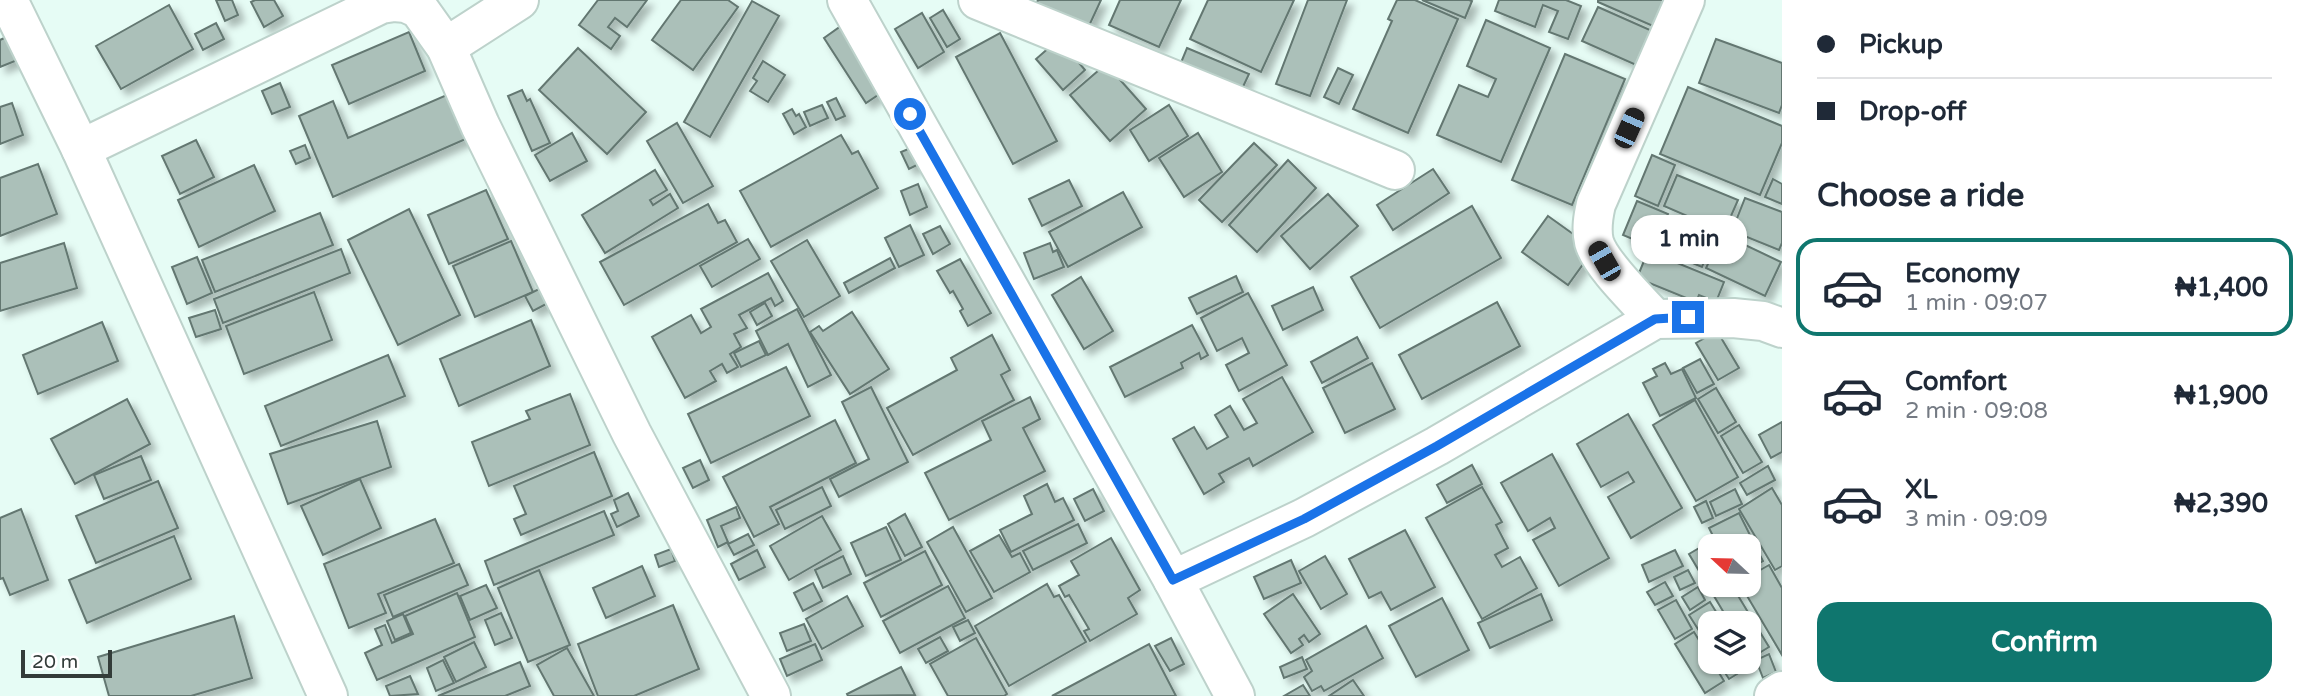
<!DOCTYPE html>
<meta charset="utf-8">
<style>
body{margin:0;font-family:"Varela Round",sans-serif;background:#f6f6f7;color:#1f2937;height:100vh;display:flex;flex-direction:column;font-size:26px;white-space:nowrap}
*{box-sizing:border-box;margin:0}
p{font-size:23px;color:#747a83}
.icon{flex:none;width:38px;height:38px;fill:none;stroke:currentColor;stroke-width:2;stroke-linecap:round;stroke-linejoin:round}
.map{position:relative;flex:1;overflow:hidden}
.side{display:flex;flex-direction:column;background:#fff;width:525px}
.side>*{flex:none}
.top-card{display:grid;align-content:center;height:154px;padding:0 35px;background:#fff}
.needle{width:46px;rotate:292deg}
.tools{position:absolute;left:1698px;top:534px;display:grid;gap:14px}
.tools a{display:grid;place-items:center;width:63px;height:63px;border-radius:14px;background:#fff;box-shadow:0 2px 5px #0004;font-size:35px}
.scale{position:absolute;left:21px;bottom:18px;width:91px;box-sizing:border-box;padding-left:7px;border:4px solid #333c39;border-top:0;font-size:19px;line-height:24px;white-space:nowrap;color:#333c39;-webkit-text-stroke:5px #fff;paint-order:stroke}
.end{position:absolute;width:32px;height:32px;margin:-16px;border:9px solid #1a73e8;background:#fff;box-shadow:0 0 0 4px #fff}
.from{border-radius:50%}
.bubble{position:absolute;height:49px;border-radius:21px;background:#fff;box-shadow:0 2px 5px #0004;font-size:23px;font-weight:700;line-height:49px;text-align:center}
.car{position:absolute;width:21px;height:42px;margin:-21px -10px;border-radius:9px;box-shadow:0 0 5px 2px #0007;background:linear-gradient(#222 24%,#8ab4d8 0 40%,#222 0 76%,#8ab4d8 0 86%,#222 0)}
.top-card b{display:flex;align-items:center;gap:24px;height:66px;font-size:26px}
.top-card b+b{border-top:2px solid #e0e1e3}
.top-card i{width:18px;height:18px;background:#1f2937}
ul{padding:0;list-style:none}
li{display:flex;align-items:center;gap:21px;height:98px;margin:0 14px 10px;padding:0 21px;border:4px solid transparent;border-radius:21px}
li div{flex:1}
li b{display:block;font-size:26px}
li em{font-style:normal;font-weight:700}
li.on{border-color:#0f766e}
li>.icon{width:63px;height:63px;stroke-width:1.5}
h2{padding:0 35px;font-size:32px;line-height:84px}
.button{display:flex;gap:14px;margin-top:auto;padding:14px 35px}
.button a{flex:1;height:80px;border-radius:21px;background:#0f766e;color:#fff;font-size:28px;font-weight:700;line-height:80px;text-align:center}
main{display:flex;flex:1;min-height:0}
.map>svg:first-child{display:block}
.building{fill:#abc0b9;stroke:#637771;stroke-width:2;filter:url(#shadow)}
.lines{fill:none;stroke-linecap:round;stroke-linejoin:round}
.minor-casing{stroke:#bdd2cb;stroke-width:42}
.minor{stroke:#fff;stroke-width:38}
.route{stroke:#1a73e8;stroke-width:9}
</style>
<main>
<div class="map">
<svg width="1782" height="696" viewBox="0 0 1782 696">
<defs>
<filter id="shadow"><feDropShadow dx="6" dy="6" stdDeviation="3.5" flood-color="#0004"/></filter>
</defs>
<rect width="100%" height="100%" fill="#e6fcf5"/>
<g class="building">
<polygon points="216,0 232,0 238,15 225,21"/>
<polygon points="255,0 274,0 283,16 264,27 251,2"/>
<polygon points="598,0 647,0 627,27 615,18 608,27 620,36 611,49 579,25"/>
<polygon points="681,0 728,0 738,7 693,70 652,40"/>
<polygon points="1038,0 1101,0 1088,28 1036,4"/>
<polygon points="1120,0 1181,0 1159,47 1109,25"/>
<polygon points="1208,0 1294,0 1261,72 1190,39"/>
<polygon points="1308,0 1347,0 1310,96 1276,84"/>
<polygon points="1397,0 1415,0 1458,19 1408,133 1353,109 1392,21 1388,19"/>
<polygon points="1422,0 1469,0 1472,1 1465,18"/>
<polygon points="1499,0 1566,0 1581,6 1568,39 1549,32 1558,11 1543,5 1535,27 1495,11"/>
<polygon points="1598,0 1683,0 1669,33 1598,2"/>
<polygon points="752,1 779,16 710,137 684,122"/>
<polygon points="169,5 193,49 121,89 96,46"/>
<polygon points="1598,7 1668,38 1652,72 1582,41"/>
<polygon points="943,10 960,39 947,47 930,18"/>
<polygon points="922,13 944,52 918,68 895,29"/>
<polygon points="1486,20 1550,48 1501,162 1437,135 1459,85 1488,97 1496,79 1467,66"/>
<polygon points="216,23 224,39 203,50 195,34"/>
<polygon points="841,26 884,91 866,103 824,38"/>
<polygon points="409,32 425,71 349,104 332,65"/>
<polygon points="15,33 25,57 0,67 0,40"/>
<polygon points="1000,33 1057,141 1013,164 956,57"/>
<polygon points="1059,39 1085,70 1063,90 1036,59"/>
<polygon points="1716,39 1782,63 1782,105 1779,113 1699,83"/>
<polygon points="578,48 646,112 607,154 539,90"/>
<polygon points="1187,48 1249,74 1241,91 1180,65"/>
<polygon points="1565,54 1625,79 1572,205 1512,180"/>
<polygon points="763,61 785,75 768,102 750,91 757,81 753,78"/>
<polygon points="1106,64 1146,109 1110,141 1070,95"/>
<polygon points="1338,68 1353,75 1339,104 1324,97"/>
<polygon points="280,83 290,107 272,114 262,91"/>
<polygon points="1688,87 1782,126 1782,143 1760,195 1660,154"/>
<polygon points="522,90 527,101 530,99 550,143 532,151 508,96"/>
<polygon points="449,94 468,138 333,197 299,116 333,101 348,138"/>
<polygon points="836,98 845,116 836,120 827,102"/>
<polygon points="12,103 23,135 0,144 0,107"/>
<polygon points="822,105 828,118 810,126 804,112"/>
<polygon points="1169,105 1188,136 1149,161 1130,130"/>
<polygon points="792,109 796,116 799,114 806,127 794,134 783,114"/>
<polygon points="677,123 713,186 683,203 647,141"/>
<polygon points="572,133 587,161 550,181 535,155"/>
<polygon points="1198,133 1222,172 1184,197 1159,158"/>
<polygon points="841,135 852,154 858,151 878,188 771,247 740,191"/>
<polygon points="196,140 214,177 180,194 162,156"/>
<polygon points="1254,143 1277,165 1222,222 1199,200"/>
<polygon points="305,145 310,158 296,164 290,151"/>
<polygon points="913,147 921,163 909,169 901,152"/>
<polygon points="1652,155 1675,165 1658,206 1635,196"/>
<polygon points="1288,160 1316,188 1257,252 1229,225"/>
<polygon points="38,164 57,214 0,236 0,178"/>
<polygon points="254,165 275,211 199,247 178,200"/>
<polygon points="1433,169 1449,193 1393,230 1377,205"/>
<polygon points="655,170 667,190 650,200 653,205 670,194 678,208 605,253 582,215"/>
<polygon points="1677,175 1738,200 1724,232 1664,206"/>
<polygon points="1773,179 1782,184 1782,204 1765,197"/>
<polygon points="1069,180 1082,206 1042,226 1029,199"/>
<polygon points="918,184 927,207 910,215 901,191"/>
<polygon points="486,190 508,239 449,264 428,215"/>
<polygon points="1123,192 1142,227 1068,267 1049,232"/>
<polygon points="1328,194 1358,226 1310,269 1281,236"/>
<polygon points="1745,198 1782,212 1782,243 1779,250 1732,231"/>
<polygon points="1637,201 1668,214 1665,220 1676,225 1679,217 1720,234 1714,248 1710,247 1702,267 1685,260 1689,250 1672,243 1668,254 1623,235"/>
<polygon points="708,204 718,223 725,220 737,242 624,305 600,262"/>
<polygon points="1472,206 1501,258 1380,328 1351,277"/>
<polygon points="409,209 460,315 398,345 348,240"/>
<polygon points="320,213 333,245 215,292 202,260"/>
<polygon points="1548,216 1594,249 1568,285 1522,252"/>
<polygon points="910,225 924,255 899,267 885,238"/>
<polygon points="940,226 950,244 933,254 923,234"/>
<polygon points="1722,234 1781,262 1765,296 1706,268"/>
<polygon points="748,239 760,259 712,287 700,266"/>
<polygon points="807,240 840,296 804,317 771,261"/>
<polygon points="511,241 533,292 475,317 453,266"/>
<polygon points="64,243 77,288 0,311 0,263"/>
<polygon points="1050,243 1053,252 1057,250 1064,267 1034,279 1024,253"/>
<polygon points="341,249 350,273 223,323 214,299"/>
<polygon points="1648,251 1724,282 1716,302 1699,295 1696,302 1637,278"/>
<polygon points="197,257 212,293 187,304 172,267"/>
<polygon points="890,258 895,268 849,293 844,283"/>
<polygon points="960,259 991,313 968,326 960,311 963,309 953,291 950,293 937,271"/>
<polygon points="768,273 783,301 775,306 771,298 739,315 747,328 734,334 741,347 730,354 738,367 727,373 722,364 710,371 716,381 685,398 652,337 691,315 701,333 711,327 701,309"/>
<polygon points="1236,276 1243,292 1197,314 1189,298"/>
<polygon points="1081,277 1113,331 1084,349 1052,295"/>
<polygon points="543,287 550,302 533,311 525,296"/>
<polygon points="1313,287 1323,310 1283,330 1272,306"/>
<polygon points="314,292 332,340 244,374 226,326"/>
<polygon points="1248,293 1287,365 1239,391 1226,365 1249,353 1242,338 1217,351 1201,318"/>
<polygon points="1497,302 1520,346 1422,399 1399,355"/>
<polygon points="765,303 772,316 757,325 750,312"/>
<polygon points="797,309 831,375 808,387 788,344 768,355 756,331"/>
<polygon points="215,310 221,329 196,337 189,318"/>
<polygon points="852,312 889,369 850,394 810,332 819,326 823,331"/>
<polygon points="531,320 550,366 459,406 440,359"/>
<polygon points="102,322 118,361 38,394 23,355"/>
<polygon points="1192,325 1208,355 1201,359 1199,353 1181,363 1183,368 1125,397 1110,367"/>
<polygon points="1717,331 1739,368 1718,380 1696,343"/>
<polygon points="992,335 1010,370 1001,375 1014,400 913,455 887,408 957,370 951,358"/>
<polygon points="1357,337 1368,358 1322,383 1311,362"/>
<polygon points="759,341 766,355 741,367 734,353"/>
<polygon points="388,355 405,396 281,446 265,406"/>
<polygon points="1700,359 1714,384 1697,393 1683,368"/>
<polygon points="1372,363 1395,409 1345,433 1323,388"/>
<polygon points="1665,363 1671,374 1682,369 1696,398 1660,416 1643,383 1657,376 1653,369"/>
<polygon points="786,367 810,416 711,463 688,414"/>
<polygon points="1282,377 1313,432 1253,466 1249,458 1219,474 1224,482 1204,494 1173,439 1194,427 1207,449 1228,437 1215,415 1230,406 1244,430 1257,423 1243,399"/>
<polygon points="871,387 908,462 839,497 830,479 869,459 842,402"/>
<polygon points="1716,388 1736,422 1718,433 1698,399"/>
<polygon points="570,394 590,445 489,486 472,442 530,419 526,411"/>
<polygon points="1030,397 1040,419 1023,428 1045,471 949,520 925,473 991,440 982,421"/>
<polygon points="127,399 150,444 75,484 51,439"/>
<polygon points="1695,400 1738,477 1696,501 1653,425"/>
<polygon points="1628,414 1682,508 1631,538 1608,497 1634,482 1628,472 1601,487 1577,444"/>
<polygon points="835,420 856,463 770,507 779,524 754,537 723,477"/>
<polygon points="377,421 391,467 288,504 270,454"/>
<polygon points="1782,422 1782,452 1771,458 1759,435"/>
<polygon points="1739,425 1762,462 1743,473 1721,436"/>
<polygon points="594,452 612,496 521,535 514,519 526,514 514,486"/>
<polygon points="1552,454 1609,558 1559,586 1533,540 1555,528 1550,518 1528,531 1501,483"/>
<polygon points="141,456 151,480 104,499 94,475"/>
<polygon points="700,460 709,480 693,488 683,468"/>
<polygon points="1472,465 1482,484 1447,503 1437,485"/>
<polygon points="1768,466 1775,480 1747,495 1740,483"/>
<polygon points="360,479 381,528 323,555 301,506"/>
<polygon points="158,481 178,528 96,563 76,516"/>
<polygon points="1047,484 1055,502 1063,498 1074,520 1011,552 1000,530 1032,514 1024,496"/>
<polygon points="822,487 831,506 785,529 776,510"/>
<polygon points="1482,487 1502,522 1496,525 1508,548 1495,555 1502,567 1520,557 1537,588 1482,619 1426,518"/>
<polygon points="1772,488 1782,505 1782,566 1775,570 1739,509"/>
<polygon points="1093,489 1104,511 1085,521 1074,499"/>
<polygon points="1735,489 1742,504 1716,516 1710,502"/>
<polygon points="628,493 639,516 617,527 611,514 618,511 614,500"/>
<polygon points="1706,501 1713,518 1702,523 1694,507"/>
<polygon points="736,507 740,518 721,526 728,542 718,547 707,520"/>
<polygon points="21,509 48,580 10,595 3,578 0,579 0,518"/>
<polygon points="604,511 614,535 494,585 485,561"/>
<polygon points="1739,513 1763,561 1748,569 1748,546 1718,546 1709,528"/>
<polygon points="905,514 922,547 905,556 888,524"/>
<polygon points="822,516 841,550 789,580 770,546"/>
<polygon points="435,519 454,563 378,594 386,613 349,628 324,564"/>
<polygon points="1078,524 1087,543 1033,570 1023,551"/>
<polygon points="886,527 901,560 866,576 851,543"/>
<polygon points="953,527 992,598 966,612 927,542"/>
<polygon points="1405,530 1435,587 1391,610 1381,592 1369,598 1349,559"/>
<polygon points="748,534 754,545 734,555 728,544"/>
<polygon points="999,535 1012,557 1020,553 1030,572 994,592 970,551"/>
<polygon points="174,536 191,579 87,623 69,580"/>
<polygon points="1111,538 1140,590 1128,598 1137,614 1090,641 1084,631 1089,629 1069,595 1065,597 1059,586 1079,575 1071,561"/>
<polygon points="1706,544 1710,549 1710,584 1731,584 1769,647 1751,658 1748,653 1748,623 1730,623 1689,554"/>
<polygon points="671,549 675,561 659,567 655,555"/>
<polygon points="757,550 765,567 739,580 731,564"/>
<polygon points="1675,550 1683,566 1649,582 1642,565"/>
<polygon points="925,551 942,585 881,617 864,583"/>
<polygon points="843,556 851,574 823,588 815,570"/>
<polygon points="1325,556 1347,594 1321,609 1299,571"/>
<polygon points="1291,560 1301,583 1264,599 1254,577"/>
<polygon points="459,564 468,585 393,617 384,595"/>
<polygon points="1769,565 1782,588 1782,655 1740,584 1748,584 1748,577"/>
<polygon points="642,566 655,596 606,618 593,588"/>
<polygon points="539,570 570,645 528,662 498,588"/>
<polygon points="1688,570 1695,583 1680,590 1674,577"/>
<polygon points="1665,582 1673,596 1655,605 1647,592"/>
<polygon points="813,583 822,601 803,611 794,593"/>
<polygon points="1047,584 1054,597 1059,595 1086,642 1009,686 975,626"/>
<polygon points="486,585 497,608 470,620 460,596"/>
<polygon points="948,586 965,618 900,653 883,621"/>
<polygon points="1698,587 1705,600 1690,610 1682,597"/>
<polygon points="457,593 475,637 377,680 365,653 382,645 375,629 385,625 392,643 413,634 405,616"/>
<polygon points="1293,594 1320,634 1309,642 1304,635 1299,639 1303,645 1291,653 1264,614"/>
<polygon points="1541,594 1552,620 1490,648 1478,623"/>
<polygon points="847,596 863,626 822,649 806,619"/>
<polygon points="1442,598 1469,650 1416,677 1389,626"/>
<polygon points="1676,600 1692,629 1675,639 1658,610"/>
<polygon points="1710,602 1723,623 1710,623 1710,648 1689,615"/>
<polygon points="673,605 699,669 634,696 598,696 578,644"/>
<polygon points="501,613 512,638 495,645 485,620"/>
<polygon points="403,614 411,633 395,640 387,621"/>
<polygon points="234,616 252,678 191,696 109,696 98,657"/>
<polygon points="968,620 975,633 960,641 953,627"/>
<polygon points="804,624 811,641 787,651 780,633"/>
<polygon points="1366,626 1383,658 1324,691 1321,686 1312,691 1304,677 1312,671 1306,660"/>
<polygon points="1694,632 1724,681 1705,693 1675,644"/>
<polygon points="940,637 948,651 926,663 918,649"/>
<polygon points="976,638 1007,694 1004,696 948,696 930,664"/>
<polygon points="1171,638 1184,664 1170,671 1155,646"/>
<polygon points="474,642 486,667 456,682 444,657"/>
<polygon points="815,644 822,660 787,676 780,659"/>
<polygon points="1149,644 1176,696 1052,696"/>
<polygon points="567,648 594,696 554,696 537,665"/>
<polygon points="1769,654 1776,672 1763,678 1756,660"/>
<polygon points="1302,657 1307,669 1284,678 1280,667"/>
<polygon points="443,660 454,683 436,691 427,668"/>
<polygon points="520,662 530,686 505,696 438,696"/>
<polygon points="1718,662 1747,662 1750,666 1729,679"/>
<polygon points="901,667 915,695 848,696 847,694"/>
<polygon points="410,676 418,694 390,696 386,686"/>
<polygon points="1353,680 1364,696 1329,696"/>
<polygon points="1303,685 1310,696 1284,696"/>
</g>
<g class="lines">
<g class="minor-casing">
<g id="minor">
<polyline points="8,0 81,149 328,696"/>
<polyline points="847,0 1173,580 1235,696"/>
<polyline points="978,0 1395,170"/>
<polyline points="446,47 519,0"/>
<polyline points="81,149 381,4 394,2 406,3 419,9 446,47 480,125 632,434 771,696"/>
<path d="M1655,319c-16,-18 -55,-55 -61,-77 -3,-13 -1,-25 2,-38l89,-204"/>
<polyline points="1173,580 1304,518 1437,446 1655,319 1733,318 1763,321 1782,328"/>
<polyline points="1774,696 1782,691"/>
</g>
</g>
<use href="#minor" class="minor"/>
</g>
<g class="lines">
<polyline class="route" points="910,114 1173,580 1304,519 1437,446 1655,319 1688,317"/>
</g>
</svg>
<div class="tools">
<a><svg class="needle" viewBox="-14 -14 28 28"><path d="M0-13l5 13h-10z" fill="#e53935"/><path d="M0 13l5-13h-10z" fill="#747a83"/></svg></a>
<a><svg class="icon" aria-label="layers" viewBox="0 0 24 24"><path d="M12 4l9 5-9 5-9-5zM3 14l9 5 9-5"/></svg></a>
</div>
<div class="scale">20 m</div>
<i class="end from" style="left:910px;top:114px"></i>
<i class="end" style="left:1688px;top:317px"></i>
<div class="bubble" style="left:1631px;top:215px;width:116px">1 min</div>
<i class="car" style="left:1629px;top:128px;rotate:24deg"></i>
<i class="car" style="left:1604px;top:261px;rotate:330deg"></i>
</div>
<section class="side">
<div class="top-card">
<b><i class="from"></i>Pickup</b>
<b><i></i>Drop-off</b>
</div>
<h2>Choose a ride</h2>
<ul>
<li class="on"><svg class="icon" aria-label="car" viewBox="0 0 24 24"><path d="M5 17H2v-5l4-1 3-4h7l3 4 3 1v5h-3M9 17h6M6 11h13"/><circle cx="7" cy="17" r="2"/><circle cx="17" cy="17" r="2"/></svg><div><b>Economy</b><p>1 min · 09:07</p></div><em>₦1,400</em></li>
<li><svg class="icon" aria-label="car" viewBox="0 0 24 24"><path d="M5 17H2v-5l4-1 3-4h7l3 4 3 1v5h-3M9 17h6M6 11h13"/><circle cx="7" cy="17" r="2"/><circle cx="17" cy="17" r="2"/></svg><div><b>Comfort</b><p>2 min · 09:08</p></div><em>₦1,900</em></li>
<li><svg class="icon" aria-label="car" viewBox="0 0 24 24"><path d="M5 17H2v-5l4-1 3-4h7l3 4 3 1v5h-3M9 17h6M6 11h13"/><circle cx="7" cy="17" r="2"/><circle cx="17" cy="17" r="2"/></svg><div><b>XL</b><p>3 min · 09:09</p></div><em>₦2,390</em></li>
</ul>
<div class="button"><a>Confirm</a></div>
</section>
</main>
